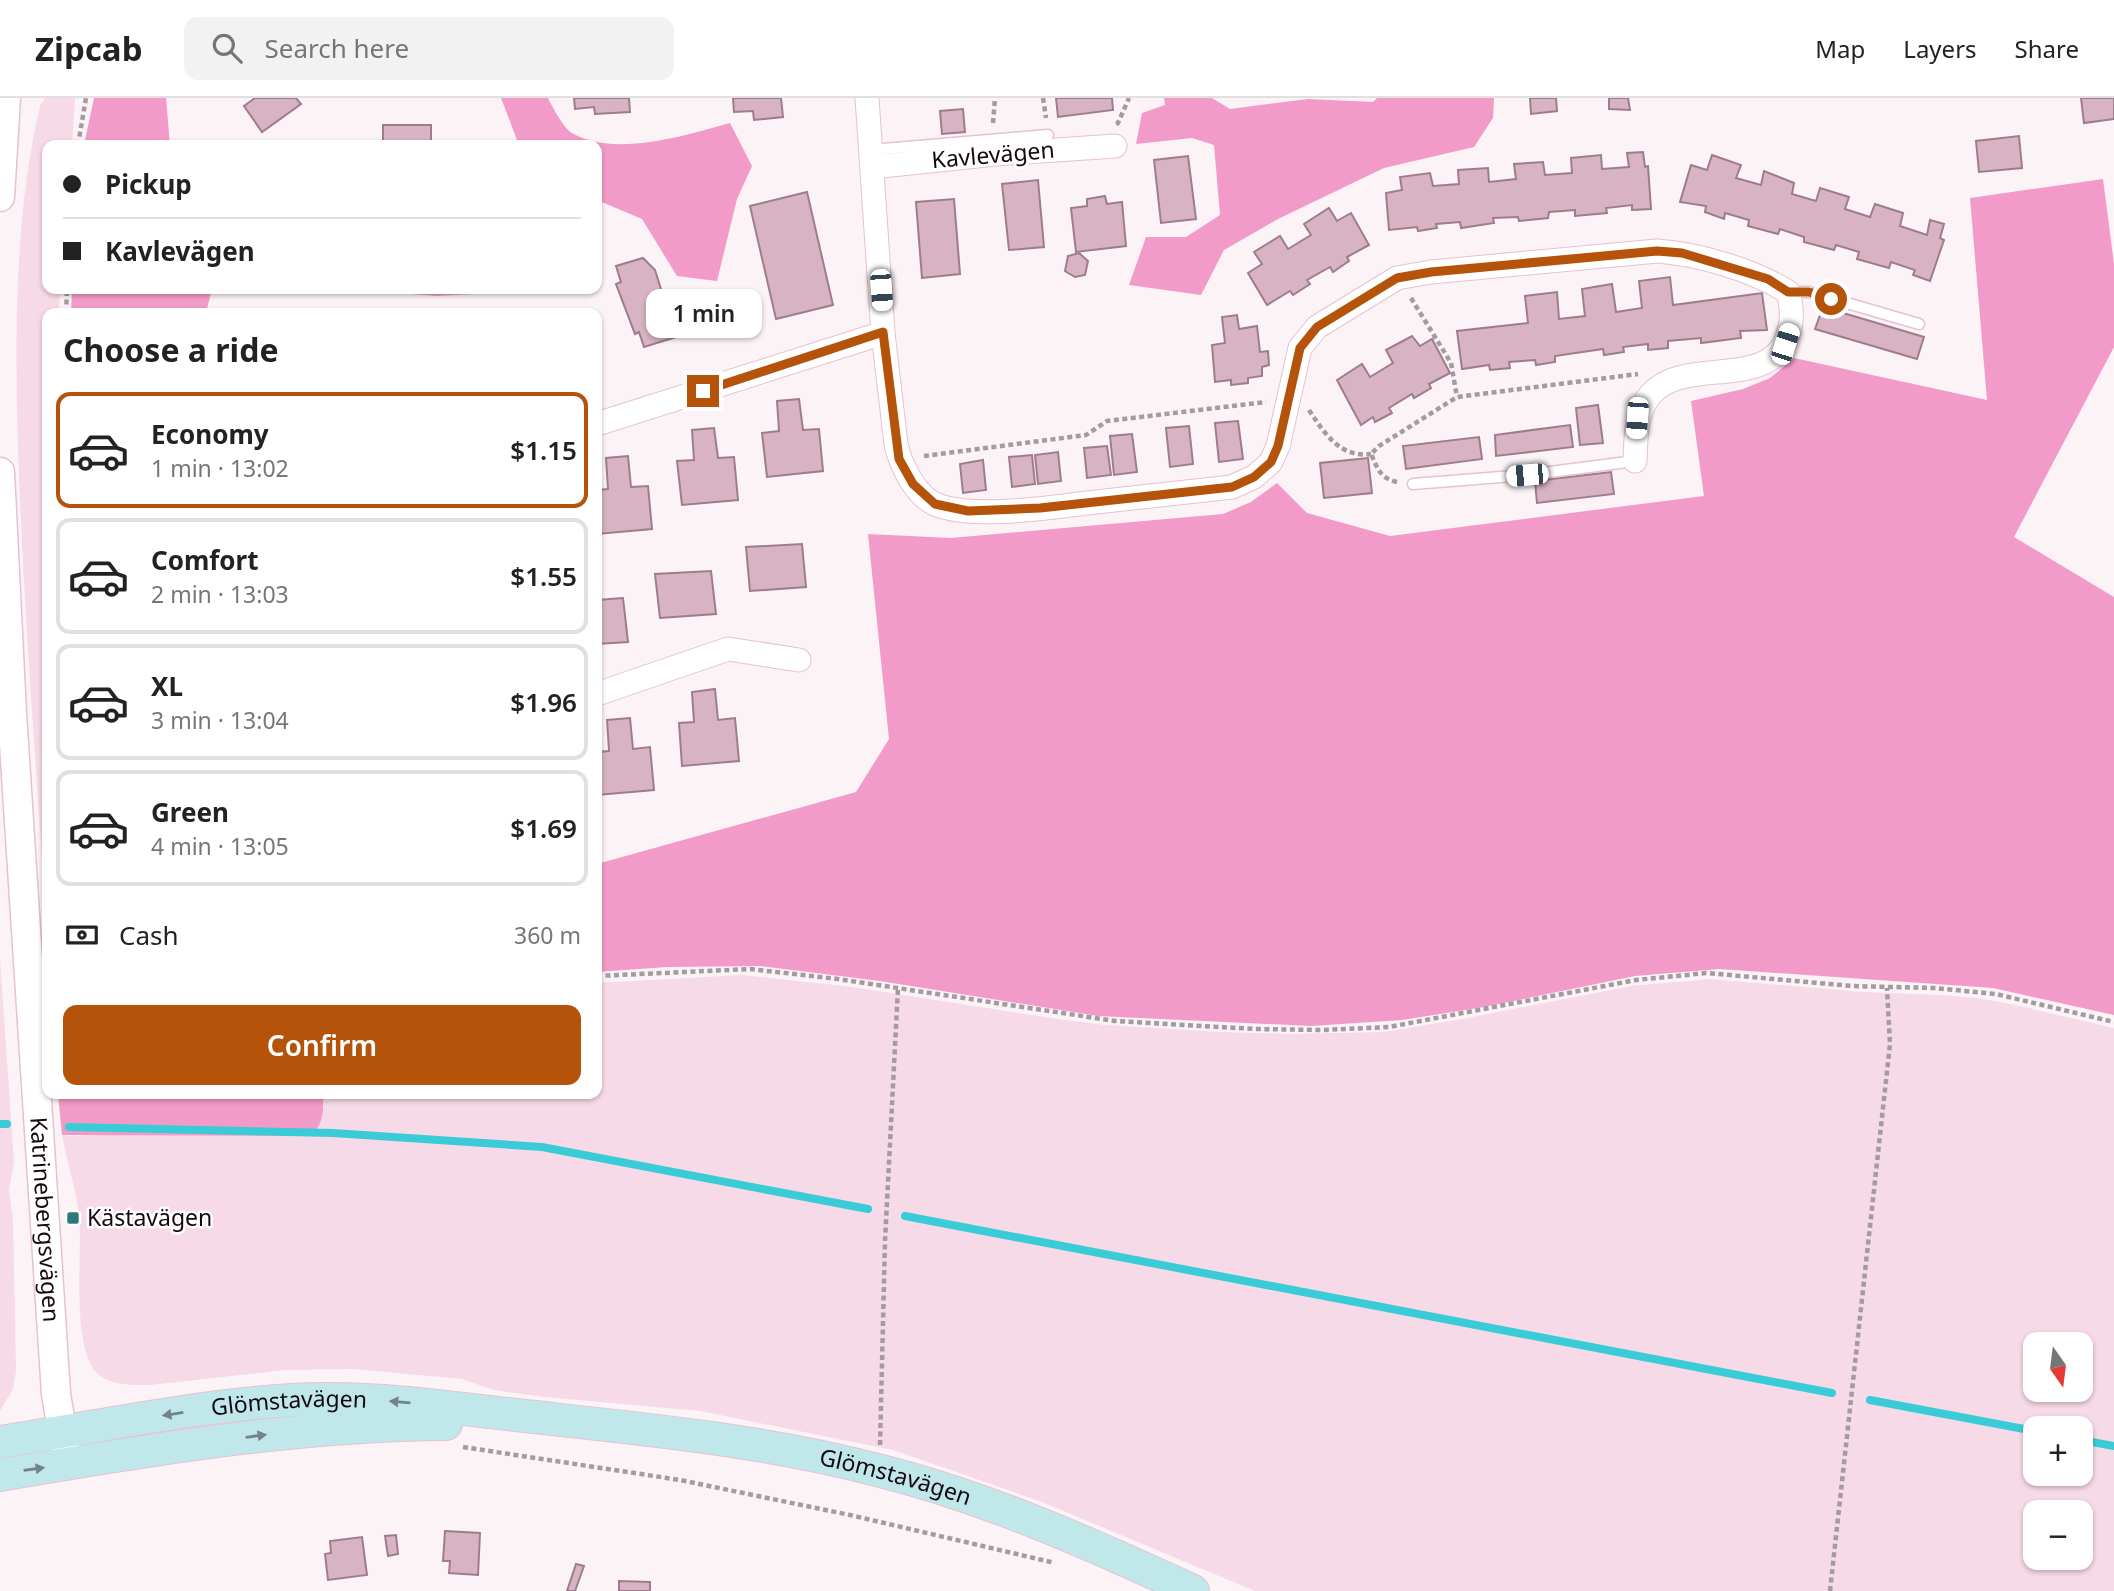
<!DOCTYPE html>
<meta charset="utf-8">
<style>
body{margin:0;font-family:"Noto Sans",sans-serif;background:#f2f2f2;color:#222;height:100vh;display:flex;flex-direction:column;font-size:26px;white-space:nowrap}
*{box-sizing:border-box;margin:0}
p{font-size:23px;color:#767676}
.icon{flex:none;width:38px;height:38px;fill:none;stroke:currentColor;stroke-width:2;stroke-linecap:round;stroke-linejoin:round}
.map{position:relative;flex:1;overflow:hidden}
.drawer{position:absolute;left:42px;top:210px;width:560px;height:791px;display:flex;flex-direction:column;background:#fff;border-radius:14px;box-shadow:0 2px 5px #0004}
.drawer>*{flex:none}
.banner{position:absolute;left:42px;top:42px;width:560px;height:154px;border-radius:14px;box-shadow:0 2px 5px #0004;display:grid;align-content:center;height:154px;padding:0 21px;background:#fff}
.needle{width:46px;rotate:166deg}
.buttons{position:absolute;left:2023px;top:1234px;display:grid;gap:14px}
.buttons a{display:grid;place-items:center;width:70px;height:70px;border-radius:14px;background:#fff;box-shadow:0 2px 5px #0004;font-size:35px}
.end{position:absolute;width:32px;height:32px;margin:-16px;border:9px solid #b45309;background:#fff;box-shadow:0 0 0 4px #fff}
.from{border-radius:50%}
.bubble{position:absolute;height:49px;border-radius:14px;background:#fff;box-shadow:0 2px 5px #0004;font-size:23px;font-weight:600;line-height:49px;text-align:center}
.car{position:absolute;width:21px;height:42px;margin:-21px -10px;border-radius:9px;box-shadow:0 0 5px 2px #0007;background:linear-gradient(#fff 24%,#345 0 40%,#fff 0 76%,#345 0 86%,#fff 0)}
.banner b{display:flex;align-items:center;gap:24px;height:66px;font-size:26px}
.banner b+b{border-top:2px solid #e0e0e0}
.banner i{width:18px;height:18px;background:#222}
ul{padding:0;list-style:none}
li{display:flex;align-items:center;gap:21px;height:116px;margin:0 14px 10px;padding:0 7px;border:4px solid #e0e0e0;border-radius:14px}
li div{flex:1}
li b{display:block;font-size:26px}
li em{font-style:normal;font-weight:600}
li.selected{border-color:#b45309}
li>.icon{width:63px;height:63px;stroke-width:1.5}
h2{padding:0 21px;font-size:32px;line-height:84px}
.pay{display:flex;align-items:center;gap:18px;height:77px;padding:0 21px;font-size:26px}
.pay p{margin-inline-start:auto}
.primary-button{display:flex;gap:14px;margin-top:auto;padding:14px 21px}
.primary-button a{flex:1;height:80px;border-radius:14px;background:#b45309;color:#fff;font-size:28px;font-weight:600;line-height:80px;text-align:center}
header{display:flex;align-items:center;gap:42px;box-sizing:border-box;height:98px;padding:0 35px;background:#fff;border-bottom:2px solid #e0e0e0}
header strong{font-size:33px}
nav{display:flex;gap:38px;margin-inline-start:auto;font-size:24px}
.search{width:490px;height:63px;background:#f2f2f2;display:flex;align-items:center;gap:18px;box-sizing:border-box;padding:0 24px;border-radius:14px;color:#767676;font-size:26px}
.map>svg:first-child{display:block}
.green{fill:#f7dae7;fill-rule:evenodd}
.forest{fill:#f39bc8}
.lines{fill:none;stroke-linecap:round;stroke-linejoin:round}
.stream{stroke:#3accd6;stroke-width:8}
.building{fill:#d8b3c4;stroke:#9f7c8d;stroke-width:2}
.service-casing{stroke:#e7c1d2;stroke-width:13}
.minor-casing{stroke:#e7c1d2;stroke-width:25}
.tertiary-casing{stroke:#e7c1d2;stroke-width:31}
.secondary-casing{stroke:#e7c1d2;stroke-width:34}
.path{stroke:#a49a9f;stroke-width:4.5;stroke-dasharray:5 3.5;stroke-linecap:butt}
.service{stroke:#fff;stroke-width:10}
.minor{stroke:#fff;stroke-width:23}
.tertiary{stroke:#fff;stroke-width:28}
.secondary{stroke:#c0e8eb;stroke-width:32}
.oneway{fill:#738488}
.route{stroke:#b45309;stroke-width:9}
.poi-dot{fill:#2f787d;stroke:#fff;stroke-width:2.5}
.labels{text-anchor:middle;stroke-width:5;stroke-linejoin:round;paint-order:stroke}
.street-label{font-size:23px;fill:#15090f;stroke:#fff}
.poi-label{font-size:23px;fill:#15090f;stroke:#fff;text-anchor:start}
</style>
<header>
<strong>Zipcab</strong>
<div class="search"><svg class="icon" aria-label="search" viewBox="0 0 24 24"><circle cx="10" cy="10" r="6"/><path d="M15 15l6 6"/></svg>Search here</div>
<nav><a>Map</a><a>Layers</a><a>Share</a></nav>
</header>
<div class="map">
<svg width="2114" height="1493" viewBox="0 0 2114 1493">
<rect width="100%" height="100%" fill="#fbf3f6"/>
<g class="green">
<path d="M75,0l-3,47h-25v144h13l-1,24h-12v596l-2,-7c-10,-151 -22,-302 -27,-454 -3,-113 -4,-231 22,-342l5,-8z"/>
<polygon points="0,861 14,1064 9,1092 13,1121 16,1273 13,1291 0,1313"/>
<path d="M741,877l104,11 213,33 48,6 115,7 69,2 93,-2 79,-13 169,-33 79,-7 153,13 79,3 35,3 34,6 103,24v563h-859l-213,-89 -149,-52 -193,-39 -155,-14 -51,-7 -32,-11 -109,-10 -67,1 -136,15c-17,0 -39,1 -52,-11 -28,-27 -15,-120 -19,-159 -3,-26 -12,-53 -17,-80l15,1 247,-28 -1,-14h274v-111zM2035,1246h46v46h-46zM2035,1330h46v46h-46zM2035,1414h46v46h-46z"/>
</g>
<g class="forest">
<polygon points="94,0 166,0 170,47 84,47"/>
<path d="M501,0h47c5,10 15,29 24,35 43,25 114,2 158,-10l22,43 -15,33 -20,82 -40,-5 -35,-57 -45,-19v-55h-78z"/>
<polygon points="1164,0 1212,0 1230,11 1308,1 1373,4 1377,0 1494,0 1493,20 1474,49 1384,70 1278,121 1224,152 1201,197 1129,187 1146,139 1186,139 1220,117 1214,47 1192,40 1136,46 1142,15 1165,7"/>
<polygon points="2103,81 2114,166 2114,249 2014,439 2114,499 2114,917 1993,890 1719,871 1635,878 1484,909 1402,922 1311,928 1098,918 880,883 759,868 667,869 597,874 597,766 856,694 889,641 868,436 951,440 1223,416 1251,404 1277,385 1307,415 1390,438 1704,398 1691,303 1743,291 1770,280 1794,260 1987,302 1970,100"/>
<polygon points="72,191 212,191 206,215 71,215"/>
<polygon points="347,191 566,191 437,198"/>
<path d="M58,996h265c1,17 0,28 -11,42l-250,-1z"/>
</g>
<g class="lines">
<g class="stream">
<polyline points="0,1026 7,1026"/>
<polyline points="69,1029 333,1035 542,1049 868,1111"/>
<polyline points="905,1118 1832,1295"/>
<polyline points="1870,1302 2035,1333"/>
<polyline points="2081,1342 2114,1348"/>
</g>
</g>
<g class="building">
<polygon points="255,0 296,0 301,6 262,34 244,8"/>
<polygon points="574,0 629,0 630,14 595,16 594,9 575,11"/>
<polygon points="733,0 781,0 783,19 754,22 753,13 734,14"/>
<polygon points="1056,0 1112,0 1113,12 1058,19"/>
<polygon points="1530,0 1556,0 1557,13 1531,16"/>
<polygon points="1609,0 1628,0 1630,12 1609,11"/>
<polygon points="2081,0 2114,0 2114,21 2084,25"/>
<polygon points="963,11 965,34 942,36 940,13"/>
<rect x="383" y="27" width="48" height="20"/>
<polygon points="2019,38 2022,70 1979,74 1976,43"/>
<polygon points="1643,54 1645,69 1648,68 1651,111 1632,112 1632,107 1606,110 1607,115 1575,118 1575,112 1549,114 1548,120 1519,123 1518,119 1493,120 1494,125 1461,130 1460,124 1436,126 1437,130 1418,133 1417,129 1389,132 1386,95 1402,92 1400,79 1430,75 1433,88 1459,86 1458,72 1488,70 1489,84 1516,81 1514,66 1543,64 1545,77 1572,75 1571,60 1601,57 1602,71 1629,69 1627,55"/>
<polygon points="1712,57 1741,67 1736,80 1761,87 1764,73 1794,85 1792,96 1816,103 1820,90 1849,99 1845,111 1870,119 1875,106 1903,115 1900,128 1927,137 1930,122 1944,126 1940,140 1944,142 1930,183 1913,177 1915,172 1891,164 1889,170 1857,161 1859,154 1836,147 1834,152 1804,144 1804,139 1780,131 1778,136 1748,128 1749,122 1725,115 1724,121 1705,114 1706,108 1680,104 1691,67 1707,72"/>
<polygon points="1188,58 1196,121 1161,125 1154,62"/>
<polygon points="1038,82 1044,149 1009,152 1002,86"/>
<polygon points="807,94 833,207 776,221 750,108"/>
<polygon points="1105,98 1107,106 1122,104 1126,148 1076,154 1071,110 1087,108 1087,101"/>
<polygon points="954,101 960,176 922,180 916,104"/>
<polygon points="1329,110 1337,123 1351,115 1369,147 1347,159 1349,163 1333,174 1330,169 1307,182 1310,186 1293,197 1290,193 1267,207 1248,175 1262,166 1254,154 1280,138 1288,151 1311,137 1304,126"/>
<polygon points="1079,155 1088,163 1085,177 1075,179 1065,173 1068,158"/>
<polygon points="643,160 655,172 676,239 644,249 639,234 635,236 616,186 621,184 616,168"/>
<polygon points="1670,179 1673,207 1762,195 1767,232 1740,233 1741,240 1701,245 1701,240 1668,243 1668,250 1648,252 1648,246 1623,249 1624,254 1604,257 1603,251 1555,258 1555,264 1536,267 1535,262 1509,264 1510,270 1490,272 1489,267 1462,271 1457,233 1528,225 1525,198 1557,194 1559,221 1585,218 1582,191 1612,186 1616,214 1642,210 1639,183"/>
<polygon points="1823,209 1924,239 1917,261 1815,231"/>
<polygon points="1237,217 1239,231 1257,228 1260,254 1268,253 1269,267 1262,269 1262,278 1248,280 1248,285 1231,287 1231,282 1215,284 1212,247 1225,245 1222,219"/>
<polygon points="1412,238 1420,248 1432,241 1450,275 1429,286 1431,290 1414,300 1412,296 1389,310 1392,315 1375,324 1373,319 1361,327 1337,282 1362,266 1370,279 1393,265 1386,252"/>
<polygon points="799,301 803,332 819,331 823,373 767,379 762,335 779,333 777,303"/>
<polygon points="1598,307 1603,345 1580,347 1576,310"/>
<polygon points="1238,323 1243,361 1219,364 1215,325"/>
<polygon points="1570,327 1573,349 1496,358 1495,337"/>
<polygon points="1189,328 1193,366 1170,369 1166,330"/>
<polygon points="714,330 718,360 734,359 738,402 682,407 677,363 694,362 692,332"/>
<polygon points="1132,336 1137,374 1114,377 1110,338"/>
<polygon points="1479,339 1482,361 1406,371 1403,348"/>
<polygon points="1107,348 1111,377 1087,380 1084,350"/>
<polygon points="1058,354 1061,383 1038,386 1035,357"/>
<polygon points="1032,357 1035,386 1012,389 1009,359"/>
<polygon points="628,358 631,389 648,388 652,431 597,436 597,392 608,391 606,360"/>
<polygon points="1368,360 1372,395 1324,400 1320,365"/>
<polygon points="983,362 986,392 963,395 960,366"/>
<polygon points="1611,374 1614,396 1537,405 1535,383"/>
<polygon points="802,446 806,489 750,493 746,449"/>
<polygon points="711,473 716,516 660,520 655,476"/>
<polygon points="623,500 628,544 597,546 597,502"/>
<polygon points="715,591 718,622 735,620 739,663 682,668 679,625 694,624 692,594"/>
<polygon points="630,620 633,651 650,649 654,692 597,697 597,654 609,653 607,622"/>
<polygon points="445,1433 480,1435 478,1477 449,1475 450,1463 443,1463"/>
<polygon points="396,1437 398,1456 388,1458 385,1438"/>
<polygon points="362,1439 367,1477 328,1482 325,1456 331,1455 330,1443"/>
<polygon points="576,1466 584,1468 575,1493 567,1493"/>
<polygon points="619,1483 650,1484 650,1493 619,1493"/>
</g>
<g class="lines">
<g class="service-casing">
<g id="service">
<polyline points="871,52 1048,37"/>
<polyline points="1788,194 1809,194 1919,226"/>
<polyline points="1413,386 1527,377 1635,363"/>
</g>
</g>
<g class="minor-casing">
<g id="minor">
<path d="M867,0l16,235 13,111c4,20 20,53 41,61 39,14 109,3 150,-2 48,-5 97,-11 145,-16l22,-10 17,-15 7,-16 22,-98 17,-21 80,-49 34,-6 226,-21c42,3 96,19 131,41 4,15 5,27 0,43 -18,57 -102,20 -137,59 -16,19 -15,44 -16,67"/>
<polyline points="872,69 996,56 1115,48"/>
<polyline points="597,326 883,235"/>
<polyline points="597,596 728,551 799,562"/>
</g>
</g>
<g class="tertiary-casing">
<g id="tertiary">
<polyline points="0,99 6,0"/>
<path id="s1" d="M0,374l12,241 44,681 10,59"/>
</g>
</g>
<g class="secondary-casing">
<g id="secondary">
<path id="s2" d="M0,1344c97,-15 194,-36 292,-42 78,-5 156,8 233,16 118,13 237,24 352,54 109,27 214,74 316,121"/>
<path d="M0,1377c147,-25 297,-50 446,-51"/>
</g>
</g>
<g class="path">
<polyline points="1043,0 1046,20"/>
<polyline points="993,25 995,0"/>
<polyline points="1116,26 1118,25 1129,0"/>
<polyline points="78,47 86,0"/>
<polyline points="1411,200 1451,265 1457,299"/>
<polyline points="66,215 67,191"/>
<path d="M1309,312c16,24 31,48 62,44"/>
<polyline points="924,358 1086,337 1107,323 1266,304"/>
<path d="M1397,384c-16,-3 -20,-14 -26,-28l8,-8 78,-49 181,-23"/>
<polyline points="597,878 750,871 838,881 1115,923 1255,931 1323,932 1389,929 1636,882 1706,875 1852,888 1934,890 1996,896 2114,924"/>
<polyline points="880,1347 885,1143 898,890"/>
<polyline points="463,1349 680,1382 850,1417 1055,1465"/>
<polyline points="1830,1493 1890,946 1887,890"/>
</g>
<use href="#service" class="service"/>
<use href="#minor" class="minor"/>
<use href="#tertiary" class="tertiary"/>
<use href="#secondary" class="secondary"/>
</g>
<defs><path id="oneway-solid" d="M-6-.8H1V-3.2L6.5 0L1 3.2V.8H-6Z" transform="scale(1.75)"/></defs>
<g class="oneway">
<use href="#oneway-solid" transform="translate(400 1304) rotate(-175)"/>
<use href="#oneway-solid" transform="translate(173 1316) rotate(171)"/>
<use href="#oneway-solid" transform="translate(256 1338) rotate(-8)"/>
<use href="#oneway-solid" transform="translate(34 1371) rotate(-8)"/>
</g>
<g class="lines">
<polyline class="route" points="703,293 883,234 899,361 913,386 935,406 968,413 1040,410 1232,389 1254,379 1271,364 1278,348 1300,250 1317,229 1397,180 1431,174 1657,153 1682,155 1768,181 1788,194 1809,194 1831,201"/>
</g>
<rect class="poi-dot" x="66" y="1113" width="14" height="14" rx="3.5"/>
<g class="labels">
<g class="street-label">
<text transform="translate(993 57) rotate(-5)" y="8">Kavlevägen</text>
<text dy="8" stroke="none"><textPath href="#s1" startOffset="749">Katrinebergsvägen</textPath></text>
<text dy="8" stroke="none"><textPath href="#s2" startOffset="292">Glömstavägen</textPath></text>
<text dy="8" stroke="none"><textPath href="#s2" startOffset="905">Glömstavägen</textPath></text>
</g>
<g class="poi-label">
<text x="87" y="1128">Kästavägen</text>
</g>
</g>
</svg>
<div class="buttons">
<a><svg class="needle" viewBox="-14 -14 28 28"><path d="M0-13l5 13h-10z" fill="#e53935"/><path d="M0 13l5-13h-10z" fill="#767676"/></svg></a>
<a>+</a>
<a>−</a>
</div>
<i class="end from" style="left:1831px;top:201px"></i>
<i class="end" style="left:703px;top:293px"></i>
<div class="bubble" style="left:646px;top:191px;width:116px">1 min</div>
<i class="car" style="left:881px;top:192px;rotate:176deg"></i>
<i class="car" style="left:1785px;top:246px;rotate:18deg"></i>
<i class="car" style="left:1637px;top:320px;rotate:184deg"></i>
<i class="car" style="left:1527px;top:377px;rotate:265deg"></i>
<div class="banner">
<b><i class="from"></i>Pickup</b>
<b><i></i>Kavlevägen</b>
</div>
<section class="drawer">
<h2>Choose a ride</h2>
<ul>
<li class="selected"><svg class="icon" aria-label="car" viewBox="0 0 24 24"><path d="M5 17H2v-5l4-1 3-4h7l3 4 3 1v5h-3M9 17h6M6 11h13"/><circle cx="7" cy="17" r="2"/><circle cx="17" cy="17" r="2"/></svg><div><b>Economy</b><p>1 min · 13:02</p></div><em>$1.15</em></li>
<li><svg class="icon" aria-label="car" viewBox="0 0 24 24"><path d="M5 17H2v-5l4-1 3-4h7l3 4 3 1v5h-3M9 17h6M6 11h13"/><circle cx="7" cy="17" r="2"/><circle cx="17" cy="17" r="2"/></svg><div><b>Comfort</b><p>2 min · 13:03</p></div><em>$1.55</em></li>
<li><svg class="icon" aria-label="car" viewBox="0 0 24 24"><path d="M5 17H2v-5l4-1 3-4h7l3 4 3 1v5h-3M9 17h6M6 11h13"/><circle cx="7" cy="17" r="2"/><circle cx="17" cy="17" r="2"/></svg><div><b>XL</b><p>3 min · 13:04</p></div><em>$1.96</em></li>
<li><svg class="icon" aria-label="car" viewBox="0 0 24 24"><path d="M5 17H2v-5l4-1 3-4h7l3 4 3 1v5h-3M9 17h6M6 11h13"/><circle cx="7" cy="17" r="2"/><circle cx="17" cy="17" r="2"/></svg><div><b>Green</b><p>4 min · 13:05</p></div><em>$1.69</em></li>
</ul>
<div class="pay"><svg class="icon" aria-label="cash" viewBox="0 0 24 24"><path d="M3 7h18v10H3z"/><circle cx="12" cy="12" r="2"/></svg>Cash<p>360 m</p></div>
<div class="primary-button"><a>Confirm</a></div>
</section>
</div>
